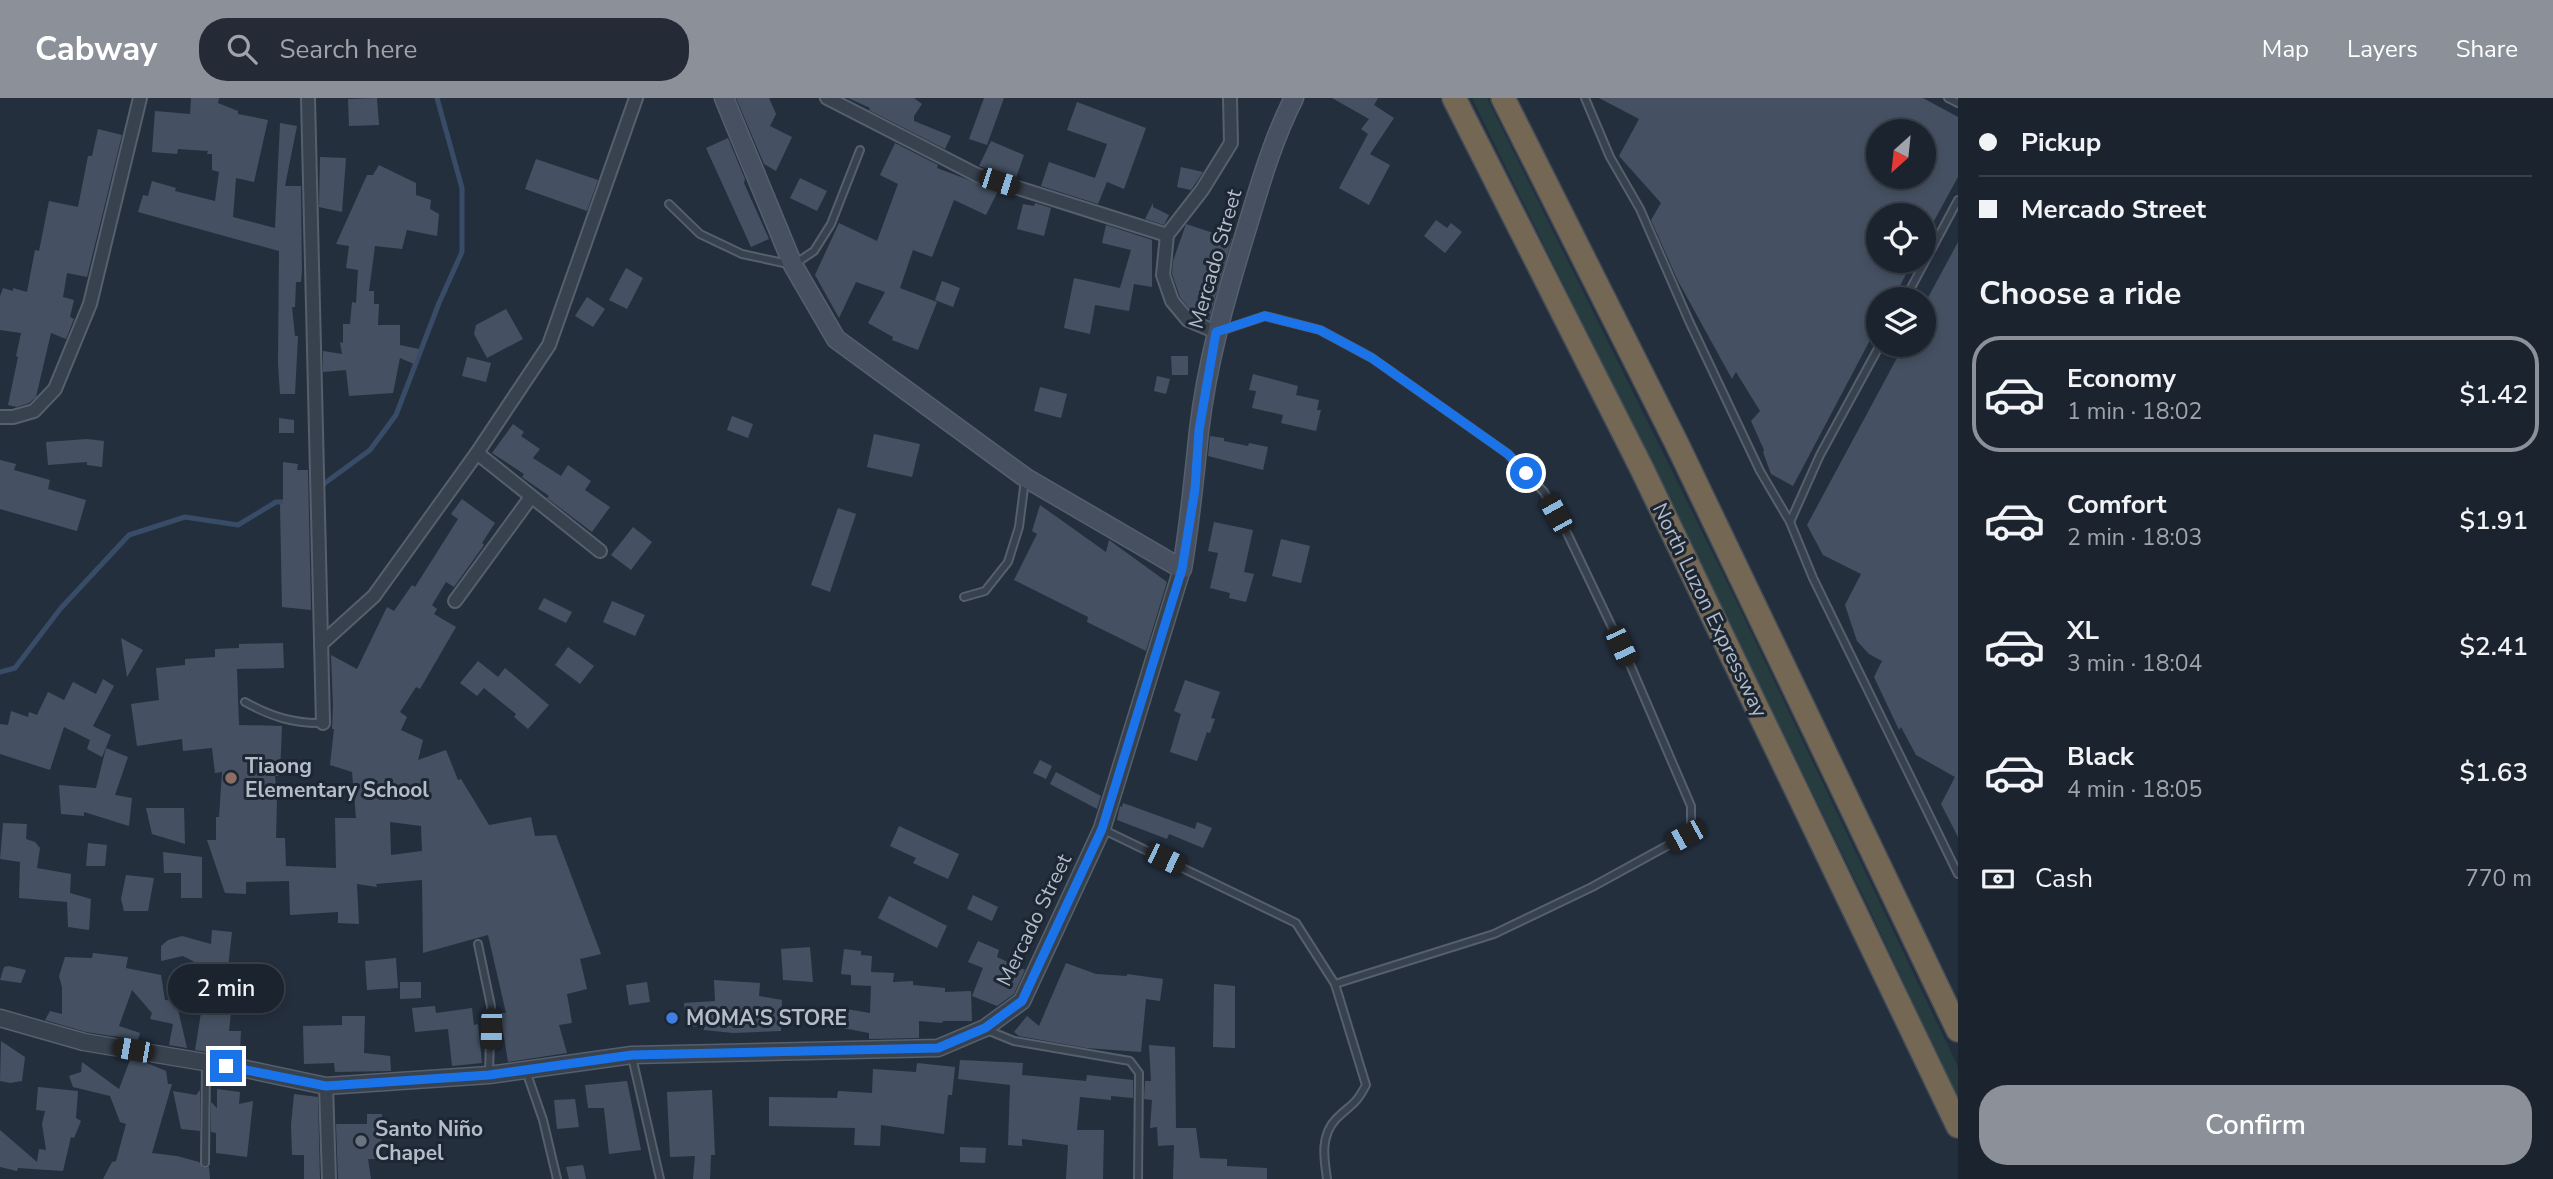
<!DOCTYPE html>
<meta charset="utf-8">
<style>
body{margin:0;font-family:"Nunito Sans",sans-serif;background:#242b36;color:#f1f3f6;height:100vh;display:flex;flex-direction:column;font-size:26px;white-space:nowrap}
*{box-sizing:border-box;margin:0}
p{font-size:23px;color:#a0a4aa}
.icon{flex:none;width:38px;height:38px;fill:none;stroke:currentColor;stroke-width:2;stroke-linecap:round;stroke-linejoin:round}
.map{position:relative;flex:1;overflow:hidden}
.panel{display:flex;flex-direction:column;background:#1b232e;width:595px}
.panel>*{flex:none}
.top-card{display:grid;align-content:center;height:154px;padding:0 21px;background:#1b232e}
.needle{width:46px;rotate:207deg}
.tools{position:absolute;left:1866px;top:21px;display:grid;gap:14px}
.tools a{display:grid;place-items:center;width:70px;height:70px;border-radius:50%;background:#1b232e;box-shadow:0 4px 10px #0003,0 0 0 2px #39404a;font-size:35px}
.end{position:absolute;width:32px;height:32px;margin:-16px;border:9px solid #1a73e8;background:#fff;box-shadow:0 0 0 4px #fff}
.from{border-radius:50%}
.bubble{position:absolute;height:49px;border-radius:24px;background:#1b232e;box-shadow:0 4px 10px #0003,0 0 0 2px #39404a;font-size:23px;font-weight:600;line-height:49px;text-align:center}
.car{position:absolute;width:21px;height:42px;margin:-21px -10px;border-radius:9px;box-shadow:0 0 5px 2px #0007;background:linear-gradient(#222 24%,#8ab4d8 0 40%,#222 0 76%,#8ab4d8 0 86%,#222 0)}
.top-card b{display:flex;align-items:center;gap:24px;height:66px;font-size:26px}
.top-card b+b{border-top:2px solid #39404a}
.top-card i{width:18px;height:18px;background:#f1f3f6}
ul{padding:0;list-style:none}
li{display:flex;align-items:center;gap:21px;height:116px;margin:0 14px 10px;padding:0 7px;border:4px solid transparent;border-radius:28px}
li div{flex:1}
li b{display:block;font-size:26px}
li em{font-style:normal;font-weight:600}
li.active{border-color:#8c9099}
li>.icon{width:63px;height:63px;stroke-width:1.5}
h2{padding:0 21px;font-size:32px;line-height:84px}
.pay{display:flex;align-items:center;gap:18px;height:77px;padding:0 21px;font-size:26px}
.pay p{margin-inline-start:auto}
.button{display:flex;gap:14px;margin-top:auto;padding:14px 21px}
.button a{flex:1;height:80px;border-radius:28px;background:#8c9099;color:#fff;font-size:28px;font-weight:600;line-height:80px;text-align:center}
header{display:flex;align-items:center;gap:42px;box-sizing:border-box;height:98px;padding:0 35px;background:#8c9099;color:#fff}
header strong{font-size:33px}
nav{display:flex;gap:38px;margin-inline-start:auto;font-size:24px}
.search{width:490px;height:63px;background:#242b36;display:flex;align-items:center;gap:18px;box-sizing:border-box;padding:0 24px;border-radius:28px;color:#a0a4aa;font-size:26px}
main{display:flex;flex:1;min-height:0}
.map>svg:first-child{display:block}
.green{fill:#263c3f}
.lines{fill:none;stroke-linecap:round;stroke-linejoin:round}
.stream{stroke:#394c67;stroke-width:5}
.building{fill:#455162;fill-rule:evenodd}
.service-casing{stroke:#565f6c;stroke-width:10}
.minor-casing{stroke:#565f6c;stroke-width:16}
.tertiary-casing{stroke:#565f6c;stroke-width:19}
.secondary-casing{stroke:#565f6c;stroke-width:21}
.motorway-casing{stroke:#434c59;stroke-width:26}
.service{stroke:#38414e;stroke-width:6}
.minor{stroke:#38414e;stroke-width:12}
.tertiary{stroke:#38414e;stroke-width:16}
.secondary{stroke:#465061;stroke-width:18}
.motorway{stroke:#746855;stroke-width:23}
.route{stroke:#1a73e8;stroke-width:9}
.education-dot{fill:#8d6e63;stroke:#1d2633;stroke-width:2.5}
.shop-dot{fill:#3f7fe0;stroke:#1d2633;stroke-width:2.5}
.worship-dot{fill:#6b7280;stroke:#1d2633;stroke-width:2.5}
.labels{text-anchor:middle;stroke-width:6;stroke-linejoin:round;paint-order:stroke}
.street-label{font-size:21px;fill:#b4bcc9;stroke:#1d2633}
.poi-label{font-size:21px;font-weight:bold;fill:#b4bcc9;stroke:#1d2633;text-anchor:start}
</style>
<header>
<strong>Cabway</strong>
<div class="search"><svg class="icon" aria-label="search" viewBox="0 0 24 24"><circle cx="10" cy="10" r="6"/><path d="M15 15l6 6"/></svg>Search here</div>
<nav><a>Map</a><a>Layers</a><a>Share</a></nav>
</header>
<main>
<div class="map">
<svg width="1958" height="1081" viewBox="0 0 1958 1081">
<rect width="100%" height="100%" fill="#242f3e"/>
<polygon class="green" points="1472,0 1487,0 1727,484 1958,969 1958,1001 1868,808"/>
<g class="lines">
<g class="stream">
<polyline points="320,391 325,385 370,352 396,317 439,205 462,154 462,90 437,0"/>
<polyline points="0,574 15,570 61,510 129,437 185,419 238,427 276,404 289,404"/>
</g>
</g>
<g class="building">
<polygon points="191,0 219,0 218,5 238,13 238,16 268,22 254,84 236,80 233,119 275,130 280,25 297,28 285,88 301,88 302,173 301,184 296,184 295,209 292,209 295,238 298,238 295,296 280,296 278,266 279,153 138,114 143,97 148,98 152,83 176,90 175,93 215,103 219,74 212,72 212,56 207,56 208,53 178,51 177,56 152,54 155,13 190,16"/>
<polygon points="377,0 379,27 349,28 348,1"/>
<polygon points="736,0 769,0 776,16 770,28 792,39 776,73 764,66"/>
<polygon points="848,0 914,0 922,6 914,18 914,23 951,38 945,51 869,12 870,10"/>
<polygon points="984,0 1004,0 987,47 969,41"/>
<polygon points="1332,0 1378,0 1374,7 1394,20 1370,56 1390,67 1369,107 1339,90 1368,36 1361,31 1369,21"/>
<path d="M1599,0h324l35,19v60l-35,64v-26h-45v46h35l-20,38h-15v26l-85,161 -22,-12 -8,-22 1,-2 -13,-29 9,-10 -24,-39 -4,7 -54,-98 -27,-61 10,-17 -42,-47 20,-37zM1878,33h45v46h-45z"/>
<polygon points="1077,4 1146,30 1124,91 1107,84 1098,106 1041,88 1049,64 1095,80 1107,46 1067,32"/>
<polygon points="98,31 122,37 87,179 67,175 63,199 74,202 70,219 74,221 66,241 51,235 36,299 29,305 17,309 8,307 18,259 16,258 21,235 0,232 0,198 3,190 13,193 13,190 27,194 35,152 39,153 49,103 78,109 88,58 92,58"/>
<polygon points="728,40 745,81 744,85 769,141 751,149 706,50"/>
<polygon points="991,43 1024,57 1016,80 979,68"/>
<polygon points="895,45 938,67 937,70 998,93 986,117 954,102 932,159 913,152 900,190 937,204 918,252 892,242 893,239 868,225 885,194 856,184 839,220 815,177 839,125 877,143 898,86 880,77"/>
<polygon points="320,59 346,60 342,114 319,109"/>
<polygon points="536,61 598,82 587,113 525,91"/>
<polygon points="379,67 416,85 416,97 431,102 430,111 439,116 437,138 407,132 402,151 375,148 369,193 374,193 374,206 379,206 378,227 400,227 400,247 419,251 414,266 400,260 393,295 349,298 346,272 323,274 323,253 342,256 340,244 343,245 343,226 350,226 352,204 356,205 358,172 346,170 349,148 336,146 367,77 373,77"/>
<polygon points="1181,69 1203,74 1191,92 1177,89"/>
<polygon points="800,80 827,93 817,113 790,100"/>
<polygon points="1035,105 1051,110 1044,138 1017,131 1023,106 1034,108"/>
<polygon points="1153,105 1153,109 1169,117 1164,127 1145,121"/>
<polygon points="1436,122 1447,130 1451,125 1462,134 1445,155 1424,138"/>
<polygon points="1186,126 1232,141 1209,221 1193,215 1180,199 1172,176 1173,163"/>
<polygon points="1106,127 1152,142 1152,189 1134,186 1129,213 1095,207 1090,236 1064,230 1074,180 1120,190 1131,152 1102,145"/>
<polygon points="1958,144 1958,739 1941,706 1955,679 1916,657 1901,629 1899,632 1874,579 1882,563 1869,556 1857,543 1845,507 1861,476 1823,457 1807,427 1904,247 1923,247 1923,209"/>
<polygon points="626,170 643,180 627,211 609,202"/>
<polygon points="942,183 960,190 953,209 935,202"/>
<polygon points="587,199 605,211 593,229 575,218"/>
<polygon points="506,211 523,241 487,260 474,236 476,227"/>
<polygon points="1171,258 1188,258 1188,277 1172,277"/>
<polygon points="467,259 491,265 486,284 462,278"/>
<polygon points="1253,276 1298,288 1296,297 1319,302 1317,312 1321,312 1316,333 1281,325 1283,317 1252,310 1256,293 1249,292"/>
<polygon points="1157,278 1170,281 1166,296 1154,293"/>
<polygon points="1040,289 1067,296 1061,320 1034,313"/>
<polygon points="732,318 753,326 748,340 727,332"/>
<polygon points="279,320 294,322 294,335 279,335"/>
<polygon points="513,326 524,334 521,338 540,351 533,360 561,378 568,367 591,383 585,392 610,409 592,434 547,400 549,398 522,379 524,376 492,355"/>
<polygon points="874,336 920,346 912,379 867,369"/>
<polygon points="1210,338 1224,340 1224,343 1248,348 1249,345 1268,349 1263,372 1208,358"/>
<polygon points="87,341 104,343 102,369 87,367 87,364 48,367 46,344"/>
<polygon points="0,362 16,366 14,372 50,382 48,391 86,402 77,433 0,411"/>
<polygon points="283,364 298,366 297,372 308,372 311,512 282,509 280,406 283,406"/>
<path d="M462,401l33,24 -13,20 2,2 -30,42 -8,-5 -14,23 5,4 -3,5 22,13 -36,62 -4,-2 -16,25 7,5 -6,13 22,10 -5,20 28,-10 12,30 3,-1 28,46 42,-8 4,19 21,-1 45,119 -21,5 7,30 -20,5 5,29 -13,2 8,28 -59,9 -8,-49h6l-18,-78 -65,18 -1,-73 -46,4 1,3 -20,-3 2,40 -21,-1v-11l-48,3 -1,-34 -43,1v12l-21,-1 -18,-53h9v-23h3l3,-45 -7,1 -3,-25 -29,3 -1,-12 -45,7 -6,-42 28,-4 -3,-32 29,-3v-6l30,-2v-8l24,-1v-4l44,-1 1,25 -47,1 2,56 43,1 -2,50h-5l2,22 -1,40h9l1,28 50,2 -1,-50h21l-4,-46 -22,-7 4,-36h-2l1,-23 -2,-51 26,14 30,-62 7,4 18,-26 3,2 43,-68 -7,-5zM390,724l31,4 1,25 -31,4z"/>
<polygon points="1040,407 1106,454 1109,442 1167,484 1146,553 1087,524 1088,519 1014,482 1037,436 1032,433"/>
<polygon points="838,410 856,416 830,494 811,487"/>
<polygon points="1214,424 1253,432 1244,474 1254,476 1246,504 1229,500 1230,495 1210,490 1218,455 1208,453"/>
<polygon points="633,429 652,444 631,472 611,457"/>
<polygon points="1281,441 1310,448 1301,485 1272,478"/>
<polygon points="544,500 572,514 566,525 538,511"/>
<polygon points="612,503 645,517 635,538 603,524"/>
<polygon points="121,540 143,552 127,579"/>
<polygon points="568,549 594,568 580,586 555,567"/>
<polygon points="478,563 498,579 505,570 549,607 528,631 514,619 516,616 484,590 477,598 460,585"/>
<polygon points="103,581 114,588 93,628 111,637 102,659 87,651 90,642 64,629 50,672 0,656 0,626 8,627 11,613 28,619 29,614 37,617 48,594 64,602 73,584 96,596"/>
<polygon points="1185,582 1220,594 1211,620 1215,621 1210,635 1207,634 1197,663 1170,654 1181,616 1174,613"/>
<polygon points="106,650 128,659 115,697 132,700 129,728 84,714 84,718 61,716 59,687 96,690"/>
<polygon points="1040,662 1052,668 1046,681 1033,675"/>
<polygon points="1056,674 1101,698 1097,711 1050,686"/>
<polygon points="1123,705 1195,731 1197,724 1212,730 1203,750 1169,736 1167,741 1117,722 1120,708 1122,709"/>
<polygon points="146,710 184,710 185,746 152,736"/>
<polygon points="3,725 27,726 26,741 35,744 40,750 37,770 71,776 70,795 91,801 89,832 68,829 67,804 19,800 20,764 0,761"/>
<polygon points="899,728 959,756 948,781 913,765 916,760 890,748"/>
<polygon points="88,745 107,747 105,768 86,768"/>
<polygon points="163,754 202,759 202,800 181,800 181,775 164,775"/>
<polygon points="126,777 154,780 148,813 124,813 121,801"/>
<polygon points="973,797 998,809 992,823 967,811"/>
<polygon points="889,798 947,828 937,850 878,820"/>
<polygon points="212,832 232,834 227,878 235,878 229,933 241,933 240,953 236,959 195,952 208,871 183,858 161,863 161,848 168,842 182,838 211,846"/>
<polygon points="978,843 999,852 997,859 1025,872 1014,896 997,908 972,898 983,870 968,864"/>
<polygon points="810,849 813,884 783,882 781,851"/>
<polygon points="844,851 861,853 861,857 872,858 871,874 894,875 893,884 913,883 913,887 945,890 945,894 971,893 972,923 943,923 942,925 919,923 919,940 869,941 869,935 843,930 846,911 870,915 871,888 851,887 851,877 841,876"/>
<polygon points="93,855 128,859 126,870 161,877 165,902 176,903 187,950 169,947 173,926 150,921 152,915 132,892 119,928 140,935 138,942 86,934 45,922 50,913 62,916 62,889 59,878 65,859 92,860"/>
<polygon points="396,860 398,890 367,892 365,863"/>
<polygon points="1066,865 1096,876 1127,878 1127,876 1163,881 1160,903 1146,901 1141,954 1086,950 1019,938 1014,934 1027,918 1039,928"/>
<polygon points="9,868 26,872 21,885 0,882 4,869"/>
<polygon points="714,882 760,885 759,898 782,902 781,933 733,935 704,932 704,928 686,929 684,905 715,903"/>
<polygon points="400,884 421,884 421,900 400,901"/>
<polygon points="647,884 650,904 629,907 626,887"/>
<polygon points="1214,886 1235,888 1235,950 1213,949"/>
<polygon points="435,908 436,915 472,910 474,927 478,926 482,965 452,968 448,931 415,934 412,910"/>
<polygon points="342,918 365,918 364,955 390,958 391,973 335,974 334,965 304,966 303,928 342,927"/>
<polygon points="1,943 25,959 22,983 10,985 0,983"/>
<polygon points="1149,947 1175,949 1176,1030 1196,1030 1200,1060 1227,1061 1227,1068 1267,1070 1267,1081 1173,1081 1174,1047 1158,1048 1157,1029 1150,1030 1152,1002 1144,1001 1145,983 1151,983"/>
<polygon points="130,962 147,965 166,973 168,986 172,986 152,1055 177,1058 199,1064 203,1070 209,1069 210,1081 103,1081 112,1064 116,1063 126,1026 120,1024 110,998 73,989 69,978 81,974 82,964 119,991"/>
<polygon points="960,962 1023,965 1022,977 1086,983 1087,977 1133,982 1133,1000 1111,998 1111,1002 1080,999 1077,1032 1104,1032 1103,1081 1066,1081 1068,1047 1022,1041 1022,1048 1008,1047 1010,987 958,981"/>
<polygon points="917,965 955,969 952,997 948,997 944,1036 881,1027 880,1048 854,1047 855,1030 769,1028 769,999 837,1000 838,993 872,995 873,971 916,974"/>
<polygon points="627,983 641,1052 609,1056 604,1010 588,1010 585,987"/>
<polygon points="38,989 78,993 76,1020 81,1023 74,1040 71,1039 63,1073 18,1070 17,1073 0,1069 0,1032 37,1064 39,1051 46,1052 42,1026 45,1013 36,1012"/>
<polygon points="217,991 240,994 239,1006 253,1003 247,1059 216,1055 216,1035 211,1034 211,1004 217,1010"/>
<polygon points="200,992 200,1033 181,1031 173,993 196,997"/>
<polygon points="712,992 715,1057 711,1057 710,1081 693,1081 695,1058 670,1059 667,994"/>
<polygon points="294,996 318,999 320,1081 304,1081 304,1057 292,1057 291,1027"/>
<polygon points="575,1001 579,1029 557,1031 554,1002"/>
<polygon points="367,1016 382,1016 381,1061 368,1061 371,1081 338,1081 336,1026 367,1026"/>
<polygon points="960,1049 986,1050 985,1065 960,1064"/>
<polygon points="583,1067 586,1081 569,1081 566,1069"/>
</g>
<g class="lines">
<g class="service-casing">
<g id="service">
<polyline points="1585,0 1610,59 1640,111 1689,223 1760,373 1790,424 1813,480 1958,776"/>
<polyline points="1948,0 1958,5"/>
<polyline points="669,106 700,136 742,156 793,167 814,153 831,126 860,52"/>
<polyline points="1905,201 1958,102"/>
<polyline points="1220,233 1265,218 1320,232 1372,260 1508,356 1544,394 1568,437 1632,571 1691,708 1691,726 1685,738 1592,789 1494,836 1335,886"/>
<polyline points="1790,424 1820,357 1880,247"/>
<polyline points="964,499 985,493 1008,464 1019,429 1025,382"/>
<path d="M245,604c25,14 49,22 78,21"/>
<path d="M1104,732l192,93 39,61 31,101c-11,21 -15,19 -30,34 -16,17 -12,39 -9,60"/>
<polyline points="478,846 491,908 489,975"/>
<polyline points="987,932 1014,943 1130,963 1139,975 1138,1081"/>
<polyline points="632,959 660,1081"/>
<polyline points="526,973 543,1022 557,1081"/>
<polyline points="205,1065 206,965"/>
</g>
</g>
<g class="minor-casing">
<g id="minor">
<polyline points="308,0 323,625"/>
<polyline points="827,0 977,77 1167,137"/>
<polyline points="1216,234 1188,222 1172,203 1163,177 1167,137 1202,92 1231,45 1230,0"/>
<polyline points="0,319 13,319 34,313 55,291 90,206 140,0"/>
<polyline points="477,355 600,453"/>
<polyline points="455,503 531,399"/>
<polyline points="321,546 374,498 477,355 549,247 636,0"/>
<polyline points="326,988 329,1081"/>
</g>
</g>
<g class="tertiary-casing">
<polyline id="tertiary" points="0,920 84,944 246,971 326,988 489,977 632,957 938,950 985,930 1022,903 1102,731 1182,471"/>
</g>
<g class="secondary-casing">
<path id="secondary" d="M724,0l69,167 43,74 190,139 156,91c8,-46 12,-92 17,-138 8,-69 26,-131 46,-197 14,-46 27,-93 49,-136"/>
</g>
<g class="motorway-casing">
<g id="motorway">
<polyline points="1454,0 1641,369 1958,1028"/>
<polyline points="1503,0 1677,346 1958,932"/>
</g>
</g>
<use href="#service" class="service"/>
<use href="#minor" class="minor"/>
<use href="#tertiary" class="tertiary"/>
<use href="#secondary" class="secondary"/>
<use href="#motorway" class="motorway"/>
</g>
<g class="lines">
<polyline class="route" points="226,968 326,988 489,977 632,957 938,950 985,930 1022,903 1102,731 1182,471 1195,391 1199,332 1216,234 1265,218 1320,232 1372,260 1508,356 1526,375"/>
</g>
<circle class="education-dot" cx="231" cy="680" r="7"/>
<circle class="shop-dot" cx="672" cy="920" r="7"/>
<circle class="worship-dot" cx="361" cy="1043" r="7"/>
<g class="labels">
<g class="street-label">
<text transform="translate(1215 161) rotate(-74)" y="7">Mercado Street</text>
<text transform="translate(1710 512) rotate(64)" y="7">North Luzon Expressway</text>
<text transform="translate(1034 822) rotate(-64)" y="7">Mercado Street</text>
</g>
<g class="poi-label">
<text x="245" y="675">Tiaong<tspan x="245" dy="24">Elementary School</tspan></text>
<text x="686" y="927">MOMA'S STORE</text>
<text x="375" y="1038">Santo Niño<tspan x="375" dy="24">Chapel</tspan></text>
</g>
</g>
</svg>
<div class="tools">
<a><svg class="needle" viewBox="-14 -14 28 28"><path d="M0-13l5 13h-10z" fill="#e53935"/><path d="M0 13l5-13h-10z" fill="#a0a4aa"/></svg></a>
<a><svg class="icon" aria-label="locate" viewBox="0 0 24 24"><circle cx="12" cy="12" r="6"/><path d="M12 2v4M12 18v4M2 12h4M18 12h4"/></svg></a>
<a><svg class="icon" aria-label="layers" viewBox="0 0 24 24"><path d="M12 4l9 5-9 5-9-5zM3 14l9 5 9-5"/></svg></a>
</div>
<i class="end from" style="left:1526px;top:375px"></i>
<i class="end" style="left:226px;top:968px"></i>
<div class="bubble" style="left:168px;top:866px;width:116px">2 min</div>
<i class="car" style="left:999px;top:84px;rotate:108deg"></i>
<i class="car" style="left:1556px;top:416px;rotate:331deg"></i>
<i class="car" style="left:1621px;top:548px;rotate:155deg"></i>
<i class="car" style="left:1685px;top:738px;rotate:241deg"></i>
<i class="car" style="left:1165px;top:761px;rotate:116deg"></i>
<i class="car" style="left:491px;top:931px;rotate:181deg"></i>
<i class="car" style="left:133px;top:952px;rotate:280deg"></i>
</div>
<section class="panel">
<div class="top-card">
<b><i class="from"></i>Pickup</b>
<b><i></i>Mercado Street</b>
</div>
<h2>Choose a ride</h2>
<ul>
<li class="active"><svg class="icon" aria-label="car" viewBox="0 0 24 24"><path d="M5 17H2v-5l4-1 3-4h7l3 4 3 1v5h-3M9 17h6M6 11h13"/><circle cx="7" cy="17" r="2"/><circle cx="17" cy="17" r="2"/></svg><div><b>Economy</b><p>1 min · 18:02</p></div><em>$1.42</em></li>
<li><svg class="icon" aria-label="car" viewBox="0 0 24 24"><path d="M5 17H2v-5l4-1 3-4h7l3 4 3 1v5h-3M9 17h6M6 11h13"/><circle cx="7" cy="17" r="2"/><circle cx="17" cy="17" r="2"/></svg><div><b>Comfort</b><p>2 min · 18:03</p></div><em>$1.91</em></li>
<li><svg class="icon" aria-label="car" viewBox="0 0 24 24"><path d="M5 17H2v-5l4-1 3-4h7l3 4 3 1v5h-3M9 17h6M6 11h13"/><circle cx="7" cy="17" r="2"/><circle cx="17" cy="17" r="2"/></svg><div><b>XL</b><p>3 min · 18:04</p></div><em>$2.41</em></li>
<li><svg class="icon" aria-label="car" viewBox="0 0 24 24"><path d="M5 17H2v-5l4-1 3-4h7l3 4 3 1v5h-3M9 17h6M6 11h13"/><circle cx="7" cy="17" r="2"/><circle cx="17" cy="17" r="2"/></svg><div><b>Black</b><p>4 min · 18:05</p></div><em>$1.63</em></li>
</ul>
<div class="pay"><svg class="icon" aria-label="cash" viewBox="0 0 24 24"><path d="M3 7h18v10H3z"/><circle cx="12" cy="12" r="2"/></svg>Cash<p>770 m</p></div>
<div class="button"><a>Confirm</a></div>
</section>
</main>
